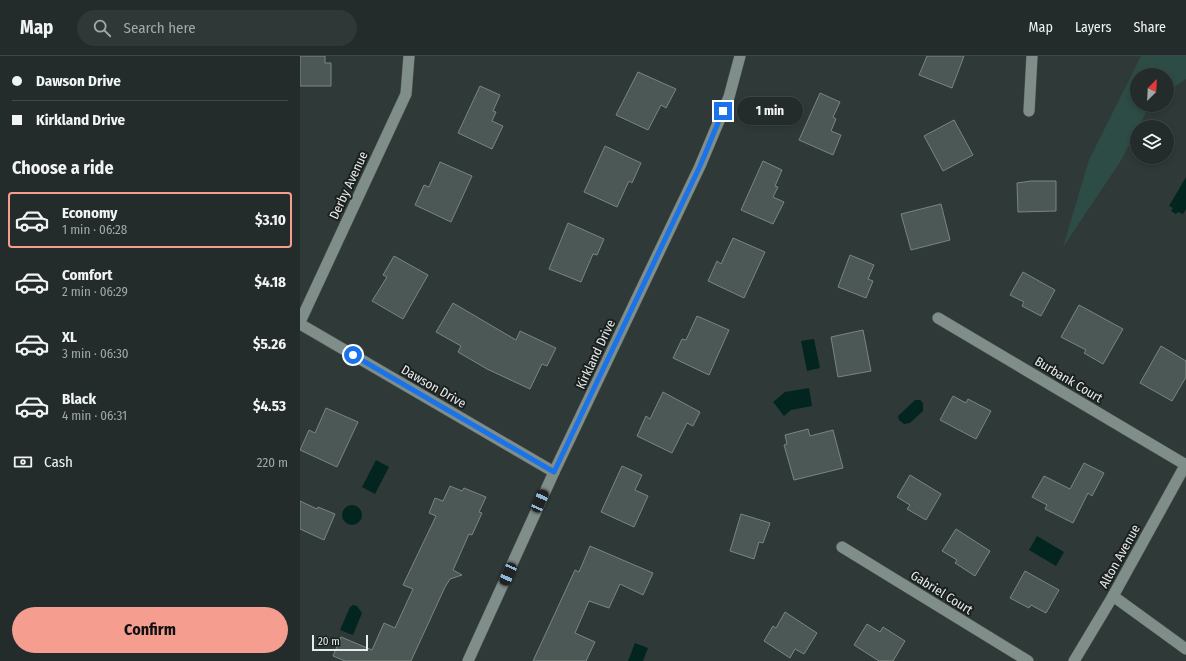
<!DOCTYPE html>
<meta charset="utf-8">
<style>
body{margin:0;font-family:"Fira Sans Condensed",sans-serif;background:#2f3836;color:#f1f3f6;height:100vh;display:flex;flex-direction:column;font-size:15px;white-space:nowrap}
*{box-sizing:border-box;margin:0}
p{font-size:13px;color:#a3a7a8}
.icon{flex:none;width:22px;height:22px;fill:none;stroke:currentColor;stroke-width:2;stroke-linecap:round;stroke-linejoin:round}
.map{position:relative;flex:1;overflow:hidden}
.panel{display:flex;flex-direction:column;background:#232c2a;width:300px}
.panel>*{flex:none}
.guide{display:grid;align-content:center;height:88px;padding:0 12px;background:#232c2a}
.needle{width:26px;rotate:24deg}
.fabs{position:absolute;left:830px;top:12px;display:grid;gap:8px}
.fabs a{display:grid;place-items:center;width:44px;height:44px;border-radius:50%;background:#232c2a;box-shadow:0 2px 6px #0003,0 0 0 1px #404847;font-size:20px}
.scale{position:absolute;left:12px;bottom:10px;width:56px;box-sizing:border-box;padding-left:4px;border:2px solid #e5eceb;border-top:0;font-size:11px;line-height:14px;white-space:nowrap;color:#e5eceb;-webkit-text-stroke:3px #1b201f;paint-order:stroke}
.end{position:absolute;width:18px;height:18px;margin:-9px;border:5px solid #1a73e8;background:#fff;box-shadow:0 0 0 2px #fff}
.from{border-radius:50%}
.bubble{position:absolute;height:28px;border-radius:14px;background:#232c2a;box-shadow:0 2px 6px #0003,0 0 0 1px #404847;font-size:13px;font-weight:700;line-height:28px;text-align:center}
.car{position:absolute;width:12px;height:24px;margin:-12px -6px;border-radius:5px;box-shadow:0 0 3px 1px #0007;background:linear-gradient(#222 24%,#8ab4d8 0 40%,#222 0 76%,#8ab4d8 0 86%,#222 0)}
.guide b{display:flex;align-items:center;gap:14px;height:38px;font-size:15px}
.guide b+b{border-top:1px solid #404847}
.guide i{width:10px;height:10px;background:#f1f3f6}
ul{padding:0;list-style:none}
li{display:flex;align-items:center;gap:12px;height:56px;margin:0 8px 6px;padding:0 4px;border:2px solid transparent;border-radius:4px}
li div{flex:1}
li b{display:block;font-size:15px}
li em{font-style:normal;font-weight:700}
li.active{border-color:#f59d8f}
li>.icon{width:36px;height:36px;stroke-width:1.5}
h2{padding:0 12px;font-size:18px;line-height:48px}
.pay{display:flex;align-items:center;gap:10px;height:44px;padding:0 12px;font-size:15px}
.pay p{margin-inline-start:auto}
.action{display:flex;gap:8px;margin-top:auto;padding:8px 12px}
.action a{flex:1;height:46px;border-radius:24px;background:#f59d8f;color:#111;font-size:16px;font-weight:700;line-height:46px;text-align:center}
header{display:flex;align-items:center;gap:24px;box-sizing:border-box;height:56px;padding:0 20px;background:#232c2a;border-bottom:1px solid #404847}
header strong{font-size:19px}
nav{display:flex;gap:22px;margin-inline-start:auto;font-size:14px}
.search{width:280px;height:36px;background:#2f3836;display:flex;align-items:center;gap:10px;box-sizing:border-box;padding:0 14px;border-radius:22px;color:#a3a7a8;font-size:15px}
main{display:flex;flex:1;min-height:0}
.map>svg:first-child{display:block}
.green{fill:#2d4c46}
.water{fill:#032520}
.building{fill:#4c5855;stroke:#788682}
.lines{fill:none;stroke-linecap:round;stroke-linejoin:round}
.minor-casing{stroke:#4d5754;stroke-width:12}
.minor{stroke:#808e8a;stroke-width:11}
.route{stroke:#1a73e8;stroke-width:5}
.labels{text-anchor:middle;stroke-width:4;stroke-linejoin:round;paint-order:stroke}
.street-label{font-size:13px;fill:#e5eceb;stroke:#1b201f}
</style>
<header>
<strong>Map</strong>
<div class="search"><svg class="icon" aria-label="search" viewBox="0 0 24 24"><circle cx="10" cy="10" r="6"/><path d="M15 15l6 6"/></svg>Search here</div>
<nav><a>Map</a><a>Layers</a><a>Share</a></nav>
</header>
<main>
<section class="panel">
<div class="guide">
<b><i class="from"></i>Dawson Drive</b>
<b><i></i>Kirkland Drive</b>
</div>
<h2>Choose a ride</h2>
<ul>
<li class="active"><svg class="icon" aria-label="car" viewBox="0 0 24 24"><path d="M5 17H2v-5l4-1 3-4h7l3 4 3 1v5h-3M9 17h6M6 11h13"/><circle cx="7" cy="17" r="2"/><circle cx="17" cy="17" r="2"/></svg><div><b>Economy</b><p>1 min · 06:28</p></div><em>$3.10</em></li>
<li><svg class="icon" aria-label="car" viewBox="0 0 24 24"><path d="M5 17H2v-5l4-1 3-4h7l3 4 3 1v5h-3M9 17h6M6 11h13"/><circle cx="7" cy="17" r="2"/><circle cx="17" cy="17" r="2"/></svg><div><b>Comfort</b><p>2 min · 06:29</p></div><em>$4.18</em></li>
<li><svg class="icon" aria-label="car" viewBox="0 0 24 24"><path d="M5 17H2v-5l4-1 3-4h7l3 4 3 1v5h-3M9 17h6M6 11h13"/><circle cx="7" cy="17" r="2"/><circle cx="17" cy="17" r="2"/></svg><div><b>XL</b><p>3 min · 06:30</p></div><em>$5.26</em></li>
<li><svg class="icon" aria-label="car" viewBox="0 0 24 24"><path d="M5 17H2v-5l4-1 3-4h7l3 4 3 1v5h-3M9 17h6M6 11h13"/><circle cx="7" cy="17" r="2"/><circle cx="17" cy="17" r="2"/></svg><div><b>Black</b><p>4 min · 06:31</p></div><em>$4.53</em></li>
</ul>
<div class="pay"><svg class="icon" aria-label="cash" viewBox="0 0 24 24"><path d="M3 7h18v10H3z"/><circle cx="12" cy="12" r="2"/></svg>Cash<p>220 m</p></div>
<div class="action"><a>Confirm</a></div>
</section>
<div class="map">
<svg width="886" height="605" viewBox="0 0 886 605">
<rect width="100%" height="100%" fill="#2f3a38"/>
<polygon class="green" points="841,0 886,0 886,23 867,36 867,19 837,19 837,49 850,49 820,106 763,191 789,104"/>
<g class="water">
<polygon points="886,121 886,153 883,158 878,156 876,158 871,155 873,152 869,150"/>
<polygon points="514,283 520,312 507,315 501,285"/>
<polygon points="509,332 512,350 491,354 484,360 473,346 485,336"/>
<polygon points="615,344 620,344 623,347 623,355 610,367 604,368 599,364 598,360"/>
<polygon points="76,404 89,411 75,438 62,431"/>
<circle cx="52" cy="459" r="10"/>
<polygon points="737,480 764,496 756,510 729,494"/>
<polygon points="53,549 57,550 62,557 53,579 40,574 50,551"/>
<polygon points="335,587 348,592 343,605 328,605"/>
</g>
<g class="building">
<polygon points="0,0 25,0 25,7 31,7 31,30 0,30"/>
<polygon points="627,0 664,0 652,32 619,19"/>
<polygon points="338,16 376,33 366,52 361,49 348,74 316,59"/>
<polygon points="180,30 200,39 193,55 196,56 192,65 203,70 192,93 158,77"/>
<polygon points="520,37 540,46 533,61 536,63 531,75 541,79 533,99 499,84"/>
<polygon points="654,64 673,99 643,115 624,80"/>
<polygon points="305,90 341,107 332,127 329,125 317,151 284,136"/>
<polygon points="463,105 482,114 475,130 478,131 473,141 484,146 473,168 441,154"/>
<polygon points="140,106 172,120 151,166 115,149 124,129 129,131"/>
<polygon points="731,125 756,125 756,155 718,156 717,127"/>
<polygon points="641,148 650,184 611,194 601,158"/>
<polygon points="268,167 304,183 297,199 293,198 281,226 249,213"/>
<polygon points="433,182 465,196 444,242 408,225 417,205 421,208"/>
<polygon points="550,199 574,209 568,223 573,225 566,242 538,231"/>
<polygon points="94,200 128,219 103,263 72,245 87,221 83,219"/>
<polygon points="723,216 755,234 741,260 722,250 724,246 710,239"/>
<polygon points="153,247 216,284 220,275 256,292 247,310 242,308 230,333 187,313 158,296 161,290 136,276"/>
<polygon points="779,249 823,273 803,308 784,297 786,294 761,281"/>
<polygon points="397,260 429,274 409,319 373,302 382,283 386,284"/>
<polygon points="563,274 571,315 538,321 531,281"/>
<polygon points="861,290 886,305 886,321 872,345 840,327"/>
<polygon points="363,336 400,356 393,370 387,367 372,397 337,380 346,360 350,363"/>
<polygon points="653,340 666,347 668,343 691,355 676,383 640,364"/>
<polygon points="26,352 58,366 37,411 0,394 9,374 15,377"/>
<polygon points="508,373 510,380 533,374 543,412 494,424 484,389 487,388 485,379"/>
<polygon points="784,407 804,417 792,440 788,437 773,467 745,453 747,449 732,441 744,420 770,433"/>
<polygon points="322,410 342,419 335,434 348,440 334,471 301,456"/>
<polygon points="610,419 641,438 626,464 607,453 610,449 597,441"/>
<polygon points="150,430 162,435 164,432 186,441 179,456 182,457 172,479 169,478 153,514 162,519 150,523 145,531 111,605 45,605 33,600 41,581 72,594 84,567 95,572 113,533 103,529 136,460 129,457 135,442 143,445"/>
<polygon points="0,445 17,453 18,451 35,458 24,484 0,473"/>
<polygon points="441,458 470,467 463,487 459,486 454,503 430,495"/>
<polygon points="656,473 690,495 675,520 655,507 657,504 642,495"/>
<polygon points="290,490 353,517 343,539 320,528 309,552 289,545 275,577 295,586 286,605 233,605 275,514 279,516"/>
<polygon points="725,515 759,534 746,557 731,549 729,552 710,542"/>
<polygon points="485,556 517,577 504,598 495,593 490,602 464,585 473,570 476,572"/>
<polygon points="567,568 580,576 583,571 605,585 593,605 579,605 554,589"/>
</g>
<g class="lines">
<g class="minor-casing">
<g id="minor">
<polyline points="729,55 732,0"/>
<polyline points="638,262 886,409"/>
<polyline points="0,266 106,38 109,0"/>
<polyline points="0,268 254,416"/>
<polyline points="542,491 728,605"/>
<polyline points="813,540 886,593"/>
<polyline points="168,605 254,416 400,110 429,41 440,0"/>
<polyline points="774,605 813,540 886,408"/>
</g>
</g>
<use href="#minor" class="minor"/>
</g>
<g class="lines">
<polyline class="route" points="53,299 254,416 400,110 423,55"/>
</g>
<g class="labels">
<g class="street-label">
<text transform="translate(48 129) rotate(-65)" y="5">Derby Avenue</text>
<text transform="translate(295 298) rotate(-65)" y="5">Kirkland Drive</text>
<text transform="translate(769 323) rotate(31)" y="5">Burbank Court</text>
<text transform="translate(134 330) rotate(30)" y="5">Dawson Drive</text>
<text transform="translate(819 500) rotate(-61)" y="5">Alton Avenue</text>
<text transform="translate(642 536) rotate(32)" y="5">Gabriel Court</text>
</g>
</g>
</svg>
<div class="fabs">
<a><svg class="needle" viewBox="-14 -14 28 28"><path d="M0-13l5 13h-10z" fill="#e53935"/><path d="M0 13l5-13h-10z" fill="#a3a7a8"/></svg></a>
<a><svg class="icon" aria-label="layers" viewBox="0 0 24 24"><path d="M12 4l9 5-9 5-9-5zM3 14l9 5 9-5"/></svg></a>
</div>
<div class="scale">20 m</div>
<i class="end from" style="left:53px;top:299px"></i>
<i class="end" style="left:423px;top:55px"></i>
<div class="bubble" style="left:437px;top:41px;width:66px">1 min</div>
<i class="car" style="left:240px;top:445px;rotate:24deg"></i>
<i class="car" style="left:208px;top:518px;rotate:204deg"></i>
</div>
</main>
